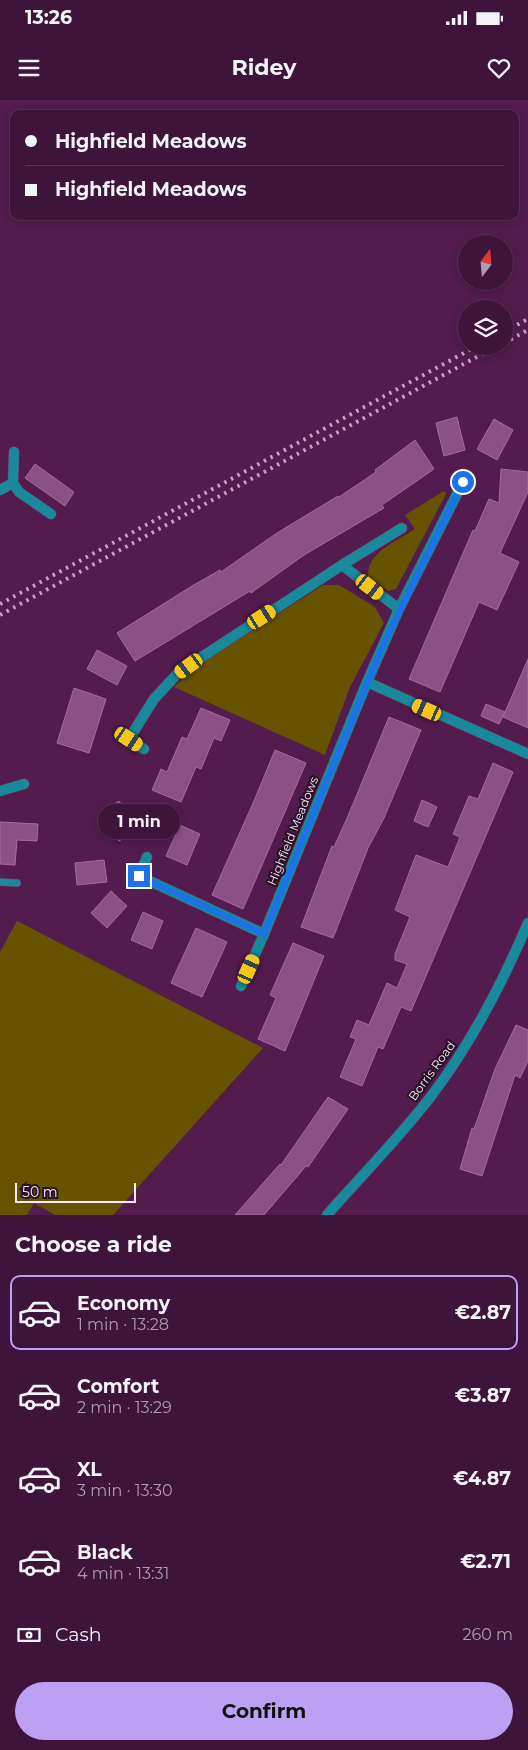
<!DOCTYPE html>
<meta charset="utf-8">
<style>
body{margin:0;font-family:Montserrat,sans-serif;background:#451d42;color:#f1f3f6;height:100vh;display:flex;flex-direction:column;font-size:19px;white-space:nowrap}
*{box-sizing:border-box;margin:0}
p{font-size:16px;color:#ad9eaf}
.icon{flex:none;width:28px;height:28px;fill:none;stroke:currentColor;stroke-width:2;stroke-linecap:round;stroke-linejoin:round}
.map{position:relative;height:1115px;overflow:hidden}
.drawer{display:flex;flex-direction:column;background:#3e143a;flex:1}
.drawer>*{flex:none}
.top-card{position:absolute;left:10px;top:10px;width:509px;height:110px;border-radius:10px;box-shadow:0 2px 8px #0003,0 0 0 1px #573354;display:grid;align-content:center;height:110px;padding:0 15px;background:#3e143a}
.needle{width:32px;rotate:16deg}
.buttons{position:absolute;left:458px;top:135px;display:grid;gap:10px}
.buttons a{display:grid;place-items:center;width:55px;height:55px;border-radius:50%;background:#3e143a;box-shadow:0 2px 8px #0003,0 0 0 1px #573354;font-size:25px}
.scale{position:absolute;left:15px;bottom:12px;width:121px;box-sizing:border-box;padding-left:5px;border:2px solid #fde8fa;border-top:0;font-size:14px;line-height:18px;white-space:nowrap;color:#fde8fa;-webkit-text-stroke:4px #2b1228;paint-order:stroke}
.end{position:absolute;width:22px;height:22px;margin:-11px;border:6px solid #1a73e8;background:#fff;box-shadow:0 0 0 2px #fff}
.from{border-radius:50%}
.bubble{position:absolute;height:35px;border-radius:18px;background:#3e143a;box-shadow:0 2px 8px #0003,0 0 0 1px #573354;font-size:16px;font-weight:700;line-height:35px;text-align:center}
.car{position:absolute;width:15px;height:30px;margin:-15px -8px;border-radius:6px;box-shadow:0 0 4px 1px #0007;background:linear-gradient(#f5c518 24%,#345 0 40%,#f5c518 0 76%,#345 0 86%,#f5c518 0)}
.top-card b{display:flex;align-items:center;gap:18px;height:48px;font-size:19px}
.top-card b+b{border-top:1px solid #573354}
.top-card i{width:12px;height:12px;background:#f1f3f6}
ul{padding:0;list-style:none}
li{display:flex;align-items:center;gap:15px;height:75px;margin:0 10px 8px;padding:0 5px;border:2px solid transparent;border-radius:10px}
li div{flex:1}
li b{display:block;font-size:19px}
li em{font-style:normal;font-weight:700}
li.selected{border-color:#bca0f2}
li>.icon{width:45px;height:45px;stroke-width:1.5}
h2{padding:0 15px;font-size:22px;line-height:60px}
.pay{display:flex;align-items:center;gap:12px;height:55px;padding:0 15px;font-size:19px}
.pay p{margin-inline-start:auto}
.action{display:flex;gap:10px;margin-top:auto;padding:10px 15px}
.action a{flex:1;height:58px;border-radius:30px;background:#bca0f2;color:#111;font-size:20px;font-weight:700;line-height:58px;text-align:center}
.status{display:flex;justify-content:space-between;align-items:center;height:35px;padding:0 25px;background:#3e143a;direction:ltr}
.status svg{height:14px;fill:currentColor}
header{display:flex;justify-content:space-between;align-items:center;height:65px;padding:0 15px;background:#3e143a;font-size:22px;font-weight:700}
.map>svg:first-child{display:block}
.green{fill:#675200}
.building{fill:#8c5085;stroke:#a86aa1}
.lines{fill:none;stroke-linecap:round;stroke-linejoin:round}
.service-casing{stroke:#6e3c6a;stroke-width:8}
.minor-casing{stroke:#6e3c6a;stroke-width:11}
.tertiary-casing{stroke:#6e3c6a;stroke-width:11}
.service{stroke:#188a9b;stroke-width:7}
.minor{stroke:#188a9b;stroke-width:10}
.tertiary{stroke:#188a9b;stroke-width:10}
.rail{stroke:#c3a2bf;stroke-width:4;stroke-dasharray:2.5 5;stroke-linecap:butt}
.route{stroke:#1a73e8;stroke-width:6}
.labels{text-anchor:middle;stroke-width:4.5;stroke-linejoin:round;paint-order:stroke}
.street-label{font-size:12px;fill:#fde8fa;stroke:#2b1228}
</style>
<div class="status"><b>13:26</b><svg viewBox="0 0 49 12"><path d="M0 12V9h3v3zM5 12V6h3v6zM10 12V3h3v9zM15 12V0h3v12zM26 1h20v11H26zM47 4h2v5h-2z"/></svg></div>
<header><svg class="icon" aria-label="menu" viewBox="0 0 24 24"><path d="M4 6h16M4 12h16M4 18h16"/></svg>Ridey<svg class="icon" aria-label="heart" viewBox="0 0 24 24"><path d="M12 20l-8-8c-3-5 5-10 8-4 3-6 11-1 8 4z"/></svg></header>
<div class="map">
<svg width="528" height="1115" viewBox="0 0 528 1115">
<rect width="100%" height="100%" fill="#531b4e"/>
<g class="green">
<path d="M444,391l2,3 -50,95 -8,2 -20,-15c-1,-24 29,-35 47,-47l-10,-14z"/>
<polygon points="323,485 339,485 375,507 384,523 350,587 325,655 174,587 197,566"/>
<polygon points="17,821 263,948 113,1115 55,1115 34,1103 27,1115 0,1115 0,852"/>
</g>
<g class="building">
<polygon points="457,317 465,350 444,356 436,323"/>
<polygon points="494,319 513,330 497,360 477,349"/>
<polygon points="415,340 434,369 382,405 384,408 304,455 251,493 250,491 135,561 117,533 192,486 220,470 221,472 277,433 338,396 339,397 376,372 375,370"/>
<polygon points="35,364 74,392 65,406 25,378"/>
<polygon points="501,369 528,372 528,392 500,453 519,462 497,510 479,502 440,592 409,579 473,430 475,431 489,399 499,403"/>
<polygon points="97,550 127,566 117,585 87,569"/>
<polygon points="528,559 528,628 503,617"/>
<polygon points="74,588 106,599 89,653 57,643"/>
<polygon points="486,604 505,612 499,624 481,616"/>
<polygon points="201,608 230,620 221,641 214,638 201,669 196,667 181,702 152,690 161,669 167,672 182,637 187,639"/>
<polygon points="389,617 421,630 384,718 368,748 333,838 301,827 332,746 334,747 348,716"/>
<polygon points="275,650 306,663 243,809 212,795 254,701"/>
<polygon points="493,663 513,672 411,911 401,907 383,949 378,947 362,986 340,977 356,939 350,937 357,920 369,925 387,883 397,888 407,864 395,860 395,854 410,817 395,810 416,755 448,767 460,737 453,734 469,696 478,699"/>
<polygon points="422,700 437,707 428,727 414,721"/>
<polygon points="119,701 138,729 119,741 101,713"/>
<polygon points="0,722 38,724 37,741 17,740 15,765 0,764"/>
<polygon points="180,725 200,734 187,765 166,756"/>
<polygon points="104,760 107,782 77,785 75,763"/>
<polygon points="111,791 127,806 107,828 91,813"/>
<polygon points="143,812 163,821 152,849 131,840"/>
<polygon points="196,828 227,842 202,897 171,883"/>
<polygon points="293,843 324,856 285,951 258,939 276,898 270,895"/>
<polygon points="516,925 528,930 528,961 520,978 515,975 482,1076 460,1069 472,1028 474,1029 495,969"/>
<polygon points="328,997 348,1009 308,1067 306,1066 264,1115 235,1115 280,1064 281,1065"/>
</g>
<g class="lines">
<g class="service-casing">
<polyline id="service" points="0,782 17,783"/>
</g>
<g class="minor-casing">
<g id="minor">
<polyline points="13,383 19,392 51,414"/>
<polyline points="0,390 13,383 14,352"/>
<polyline points="342,465 402,428"/>
<polyline points="399,509 463,382"/>
<polyline points="144,649 129,639 154,599 179,572 342,465 399,509 367,582 528,654"/>
<polyline points="0,691 24,684"/>
<polyline points="147,757 139,776 264,834 367,582"/>
<polyline points="241,886 264,834"/>
</g>
</g>
<g class="tertiary-casing">
<path id="tertiary" d="M327,1115c35,-40 73,-78 105,-120 40,-53 70,-111 96,-172"/>
</g>
<use href="#service" class="service"/>
<use href="#minor" class="minor"/>
<use href="#tertiary" class="tertiary"/>
<g class="rail">
<polyline points="504,232 528,219"/>
<polyline points="504,243 528,230"/>
<polyline points="0,504 477,246"/>
<polyline points="0,515 497,246"/>
</g>
</g>
<g class="lines">
<polyline class="route" points="139,776 264,834 383,545 463,382"/>
</g>
<g class="labels">
<g class="street-label">
<text transform="translate(293 731) rotate(-68)" y="4">Highfield Meadows</text>
<text transform="translate(432 971) rotate(-54)" y="4">Borris Road</text>
</g>
</g>
</svg>
<div class="buttons">
<a><svg class="needle" viewBox="-14 -14 28 28"><path d="M0-13l5 13h-10z" fill="#e53935"/><path d="M0 13l5-13h-10z" fill="#ad9eaf"/></svg></a>
<a><svg class="icon" aria-label="layers" viewBox="0 0 24 24"><path d="M12 4l9 5-9 5-9-5zM3 14l9 5 9-5"/></svg></a>
</div>
<div class="scale">50 m</div>
<i class="end from" style="left:463px;top:382px"></i>
<i class="end" style="left:139px;top:776px"></i>
<div class="bubble" style="left:98px;top:704px;width:82px">1 min</div>
<i class="car" style="left:370px;top:487px;rotate:128deg"></i>
<i class="car" style="left:262px;top:517px;rotate:57deg"></i>
<i class="car" style="left:189px;top:566px;rotate:234deg"></i>
<i class="car" style="left:427px;top:610px;rotate:294deg"></i>
<i class="car" style="left:129px;top:639px;rotate:124deg"></i>
<i class="car" style="left:249px;top:869px;rotate:24deg"></i>
<div class="top-card">
<b><i class="from"></i>Highfield Meadows</b>
<b><i></i>Highfield Meadows</b>
</div>
</div>
<section class="drawer">
<h2>Choose a ride</h2>
<ul>
<li class="selected"><svg class="icon" aria-label="car" viewBox="0 0 24 24"><path d="M5 17H2v-5l4-1 3-4h7l3 4 3 1v5h-3M9 17h6M6 11h13"/><circle cx="7" cy="17" r="2"/><circle cx="17" cy="17" r="2"/></svg><div><b>Economy</b><p>1 min · 13:28</p></div><em>€2.87</em></li>
<li><svg class="icon" aria-label="car" viewBox="0 0 24 24"><path d="M5 17H2v-5l4-1 3-4h7l3 4 3 1v5h-3M9 17h6M6 11h13"/><circle cx="7" cy="17" r="2"/><circle cx="17" cy="17" r="2"/></svg><div><b>Comfort</b><p>2 min · 13:29</p></div><em>€3.87</em></li>
<li><svg class="icon" aria-label="car" viewBox="0 0 24 24"><path d="M5 17H2v-5l4-1 3-4h7l3 4 3 1v5h-3M9 17h6M6 11h13"/><circle cx="7" cy="17" r="2"/><circle cx="17" cy="17" r="2"/></svg><div><b>XL</b><p>3 min · 13:30</p></div><em>€4.87</em></li>
<li><svg class="icon" aria-label="car" viewBox="0 0 24 24"><path d="M5 17H2v-5l4-1 3-4h7l3 4 3 1v5h-3M9 17h6M6 11h13"/><circle cx="7" cy="17" r="2"/><circle cx="17" cy="17" r="2"/></svg><div><b>Black</b><p>4 min · 13:31</p></div><em>€2.71</em></li>
</ul>
<div class="pay"><svg class="icon" aria-label="cash" viewBox="0 0 24 24"><path d="M3 7h18v10H3z"/><circle cx="12" cy="12" r="2"/></svg>Cash<p>260 m</p></div>
<div class="action"><a>Confirm</a></div>
</section>
